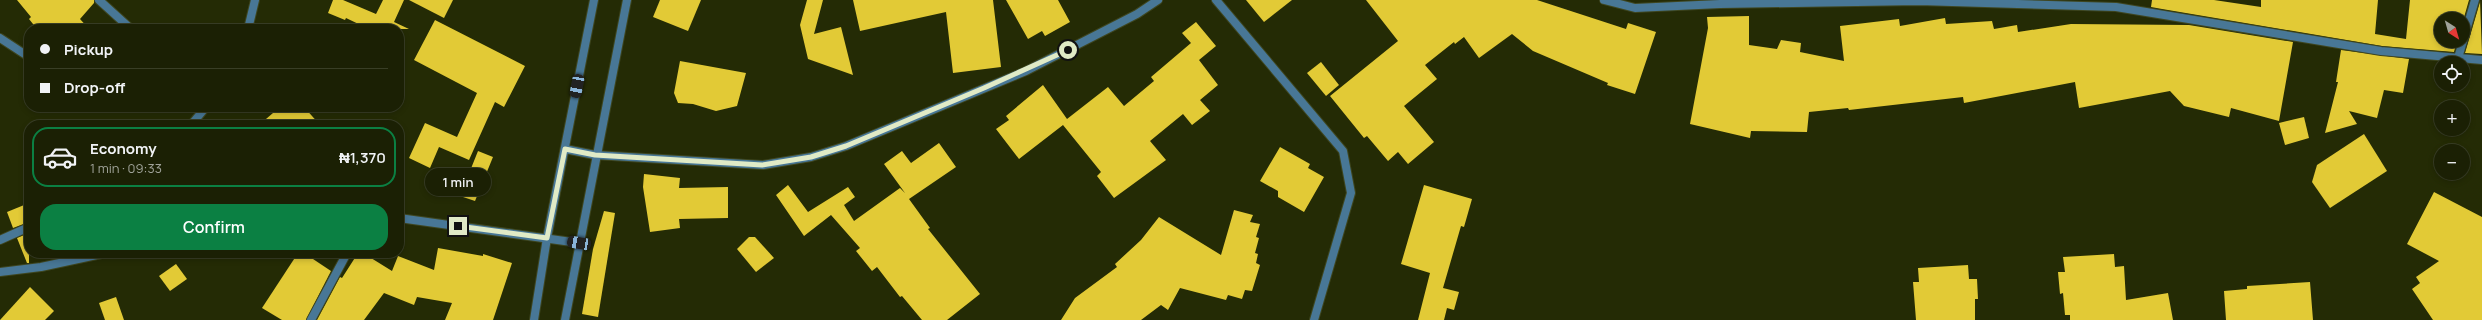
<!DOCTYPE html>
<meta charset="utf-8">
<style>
body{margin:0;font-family:Manrope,sans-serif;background:#282d13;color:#f1f3f6;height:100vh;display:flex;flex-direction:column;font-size:15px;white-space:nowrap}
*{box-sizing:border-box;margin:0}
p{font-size:13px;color:#a0a39a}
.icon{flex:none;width:22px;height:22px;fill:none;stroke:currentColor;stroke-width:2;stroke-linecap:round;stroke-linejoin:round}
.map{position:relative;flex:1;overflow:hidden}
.drawer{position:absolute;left:24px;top:120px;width:380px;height:138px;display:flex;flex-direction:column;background:#1b2004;border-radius:16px;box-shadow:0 2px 6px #0003,0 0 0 1px #393e26}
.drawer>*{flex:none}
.hud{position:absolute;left:24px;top:24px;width:380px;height:88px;border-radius:16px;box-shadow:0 2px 6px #0003,0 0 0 1px #393e26;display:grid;align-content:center;height:88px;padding:0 16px;background:#1b2004}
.needle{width:26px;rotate:143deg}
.buttons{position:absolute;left:2434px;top:12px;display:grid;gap:8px}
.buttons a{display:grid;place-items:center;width:36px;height:36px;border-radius:50%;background:#1b2004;box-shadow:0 2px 6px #0003,0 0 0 1px #393e26;font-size:20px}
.end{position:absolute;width:18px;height:18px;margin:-9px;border:5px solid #e0eac6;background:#111;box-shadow:0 0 0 2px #111}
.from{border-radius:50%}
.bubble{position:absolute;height:28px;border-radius:14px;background:#1b2004;box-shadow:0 2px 6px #0003,0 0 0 1px #393e26;font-size:13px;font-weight:600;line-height:28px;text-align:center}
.car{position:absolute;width:12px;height:24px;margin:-12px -6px;border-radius:5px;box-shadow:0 0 3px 1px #0007;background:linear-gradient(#222 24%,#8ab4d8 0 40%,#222 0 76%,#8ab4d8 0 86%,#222 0)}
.hud b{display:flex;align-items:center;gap:14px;height:38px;font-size:15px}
.hud b+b{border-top:1px solid #393e26}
.hud i{width:10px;height:10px;background:#f1f3f6}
ul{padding:7px 0 0;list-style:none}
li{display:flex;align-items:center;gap:12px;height:60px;margin:0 8px 6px;padding:0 8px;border:2px solid transparent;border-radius:16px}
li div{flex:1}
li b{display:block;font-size:15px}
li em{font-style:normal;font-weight:600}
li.current{border-color:#0b8043}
li>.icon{width:36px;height:36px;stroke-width:1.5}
.button{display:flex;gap:8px;margin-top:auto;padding:8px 16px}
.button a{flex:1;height:46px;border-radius:16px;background:#0b8043;color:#fff;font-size:16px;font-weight:600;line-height:46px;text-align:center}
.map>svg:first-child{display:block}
.building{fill:#e2ca36}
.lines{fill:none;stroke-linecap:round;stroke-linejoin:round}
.minor-casing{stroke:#3e4620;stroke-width:10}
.tertiary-casing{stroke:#3e4620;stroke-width:10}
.minor{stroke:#487796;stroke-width:8}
.tertiary{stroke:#487796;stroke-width:8}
.route{stroke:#e0eac6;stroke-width:5}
</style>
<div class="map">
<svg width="2482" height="320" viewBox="0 0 2482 320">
<rect width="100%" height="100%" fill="#242b05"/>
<g class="building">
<polygon points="17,0 94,0 94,3 80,19 89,29 37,29 29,19 31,17"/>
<polygon points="333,0 343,0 376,14 383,0 404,0 394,22 409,29 369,29 346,18 345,20 328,13"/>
<polygon points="409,0 453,0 444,18"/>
<polygon points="660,0 701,0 688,31 653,17"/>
<polygon points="807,0 823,0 814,34 841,27 853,75 808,59 800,25"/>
<polygon points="853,0 993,0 1001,67 953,73 946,12 860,31"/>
<polygon points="1006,0 1058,0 1070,22 1045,36 1042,31 1028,39"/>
<polygon points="1246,0 1292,0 1264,22"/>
<polygon points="1366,0 1537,0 1626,29 1628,23 1656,32 1635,94 1607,85 1608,83 1533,51 1512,34 1479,58 1464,37 1455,44 1454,42 1425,65 1437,79 1404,106 1434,142 1408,164 1398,152 1388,161 1367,136 1364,138 1330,96 1398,41"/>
<polygon points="2152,0 2214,0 2261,7 2261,0 2378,0 2375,34 2406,39 2410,0 2469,0 2463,21 2463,19 2441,19 2441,41 2457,41 2454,52 2382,46 2162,9 2151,7"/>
<polygon points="2480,0 2482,54 2465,53 2480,2"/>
<polygon points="1749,16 1749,45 1777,49 1781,40 1801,43 1800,52 1844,61 1840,26 1899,19 1900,26 1945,18 1946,24 1992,21 1994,29 2017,25 2018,32 2071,24 2189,25 2293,42 2279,121 2231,108 2229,117 2184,106 2170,91 2079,108 2075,82 1964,103 1963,97 1849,110 1848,108 1809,112 1807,132 1751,131 1750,138 1690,124 1708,28 1707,17"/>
<polygon points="435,20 525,66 504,107 495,102 469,160 439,147 430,168 409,158 425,123 457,137 477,93 414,60"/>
<polygon points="1196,22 1216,46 1199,60 1218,85 1200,100 1210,111 1192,125 1183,114 1150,141 1166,160 1114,198 1097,176 1101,172 1063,125 1019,159 996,129 1009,120 1006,116 1043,85 1067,119 1108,87 1124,106 1154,81 1151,77 1191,43 1182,33"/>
<polygon points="2341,50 2409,59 2403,93 2384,90 2377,118 2349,111 2357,124 2325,133 2338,82 2336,82"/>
<polygon points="680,61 746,73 737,106 716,111 693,104 678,103 674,93"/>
<polygon points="1321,62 1339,85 1326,96 1307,73"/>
<polygon points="280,107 304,107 320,125 259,125"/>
<polygon points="2304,117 2309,138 2285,145 2279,123"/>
<polygon points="2364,134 2387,171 2330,208 2312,182 2317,165"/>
<polygon points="939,143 956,167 909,199 930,228 928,229 980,294 947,320 922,320 902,296 900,297 877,267 872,271 856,251 860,248 831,215 804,236 776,195 788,185 808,212 848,187 855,197 844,205 854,221 900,188 905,193 884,164 902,151 911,163"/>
<polygon points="1280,147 1310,164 1308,168 1324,177 1304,212 1278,197 1278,191 1260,181"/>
<polygon points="478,151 493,157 475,201 460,196"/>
<polygon points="644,174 680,178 679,188 728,187 728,218 679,219 680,228 650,232 643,187"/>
<polygon points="1424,185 1472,199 1464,227 1461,226 1443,288 1459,292 1454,310 1447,308 1444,320 1418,320 1430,273 1401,264"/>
<polygon points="2434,192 2482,217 2482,320 2433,320 2412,289 2420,283 2416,277 2439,261 2407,244"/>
<polygon points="29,203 29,222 13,228 7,212"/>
<polygon points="1234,210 1253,215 1250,222 1260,224 1256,237 1259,238 1255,253 1258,254 1256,263 1260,265 1252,291 1245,290 1242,299 1228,295 1226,300 1180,288 1168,310 1161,305 1141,320 1061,320 1075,298 1117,267 1115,264 1141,240 1159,217 1221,255"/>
<polygon points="604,211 615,213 598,317 582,314 593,249"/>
<polygon points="29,233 29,263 27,263 17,238"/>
<polygon points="749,237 755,237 774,258 756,272 737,249"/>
<polygon points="438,248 483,256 483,254 512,263 493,320 445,320 452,303 417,297 414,305 384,293 364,320 317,320 340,277 342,278 358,253 363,253 392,271 398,256 434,270"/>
<polygon points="298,253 304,253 331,271 306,320 282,320 262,308"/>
<polygon points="2114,254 2115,267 2124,266 2126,300 2168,293 2173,320 2070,320 2070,315 2065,315 2063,293 2060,294 2058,272 2065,272 2063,257"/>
<polygon points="176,264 187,279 170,291 159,276"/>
<polygon points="1968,265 1969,279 1977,279 1978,299 1975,299 1975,320 1916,320 1913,282 1919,282 1918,268"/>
<polygon points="2310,282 2313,320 2226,320 2224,291 2247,289 2247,286"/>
<polygon points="30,287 54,311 45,320 0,320"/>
<polygon points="116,297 124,320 105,320 99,303"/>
</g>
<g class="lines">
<g class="minor-casing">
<g id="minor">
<polyline points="99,0 131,29"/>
<polyline points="1216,0 1343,151 1351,193 1314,320"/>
<polyline points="1604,0 1635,8 1720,4 1919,1 2116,7 2381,51 2482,60"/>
<polyline points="248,29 255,0"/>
<polyline points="0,38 29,57"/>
<polyline points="2463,41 2475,0"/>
<polyline points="2458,58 2463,41"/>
<polyline points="191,125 206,107"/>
<polyline points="565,149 595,155 763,165 811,157 846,146 1026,71 1137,14 1158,0"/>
<polyline points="399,218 579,243"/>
<polyline points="0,240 29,227"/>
<polyline points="0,272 41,267 106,253"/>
<polyline points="311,320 347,253"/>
</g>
</g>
<g class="tertiary-casing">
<g id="tertiary">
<polyline points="534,320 547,238 594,0"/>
<polyline points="565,320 627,0"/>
</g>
</g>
<use href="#minor" class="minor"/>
<use href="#tertiary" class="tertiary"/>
</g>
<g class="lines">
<polyline class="route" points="458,226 547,238 565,149 595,155 762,165 811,157 846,146 984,88 1068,50"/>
</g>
</svg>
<div class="buttons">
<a><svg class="needle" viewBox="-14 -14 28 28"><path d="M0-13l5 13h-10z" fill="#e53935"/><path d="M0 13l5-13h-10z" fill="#a0a39a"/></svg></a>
<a><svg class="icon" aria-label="locate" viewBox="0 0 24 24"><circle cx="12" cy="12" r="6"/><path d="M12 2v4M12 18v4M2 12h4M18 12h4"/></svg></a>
<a>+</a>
<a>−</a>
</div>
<i class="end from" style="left:1068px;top:50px"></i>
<i class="end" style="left:458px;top:226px"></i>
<div class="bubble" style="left:425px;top:168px;width:66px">1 min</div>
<i class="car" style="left:577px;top:86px;rotate:191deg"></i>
<i class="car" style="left:579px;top:243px;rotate:280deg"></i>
<div class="hud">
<b><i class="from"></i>Pickup</b>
<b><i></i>Drop-off</b>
</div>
<section class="drawer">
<ul>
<li class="current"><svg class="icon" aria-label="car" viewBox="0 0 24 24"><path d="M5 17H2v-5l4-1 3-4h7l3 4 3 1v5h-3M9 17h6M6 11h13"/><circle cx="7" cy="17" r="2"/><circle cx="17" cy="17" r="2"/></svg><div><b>Economy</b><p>1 min · 09:33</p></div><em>₦1,370</em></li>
</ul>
<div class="button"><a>Confirm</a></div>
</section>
</div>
